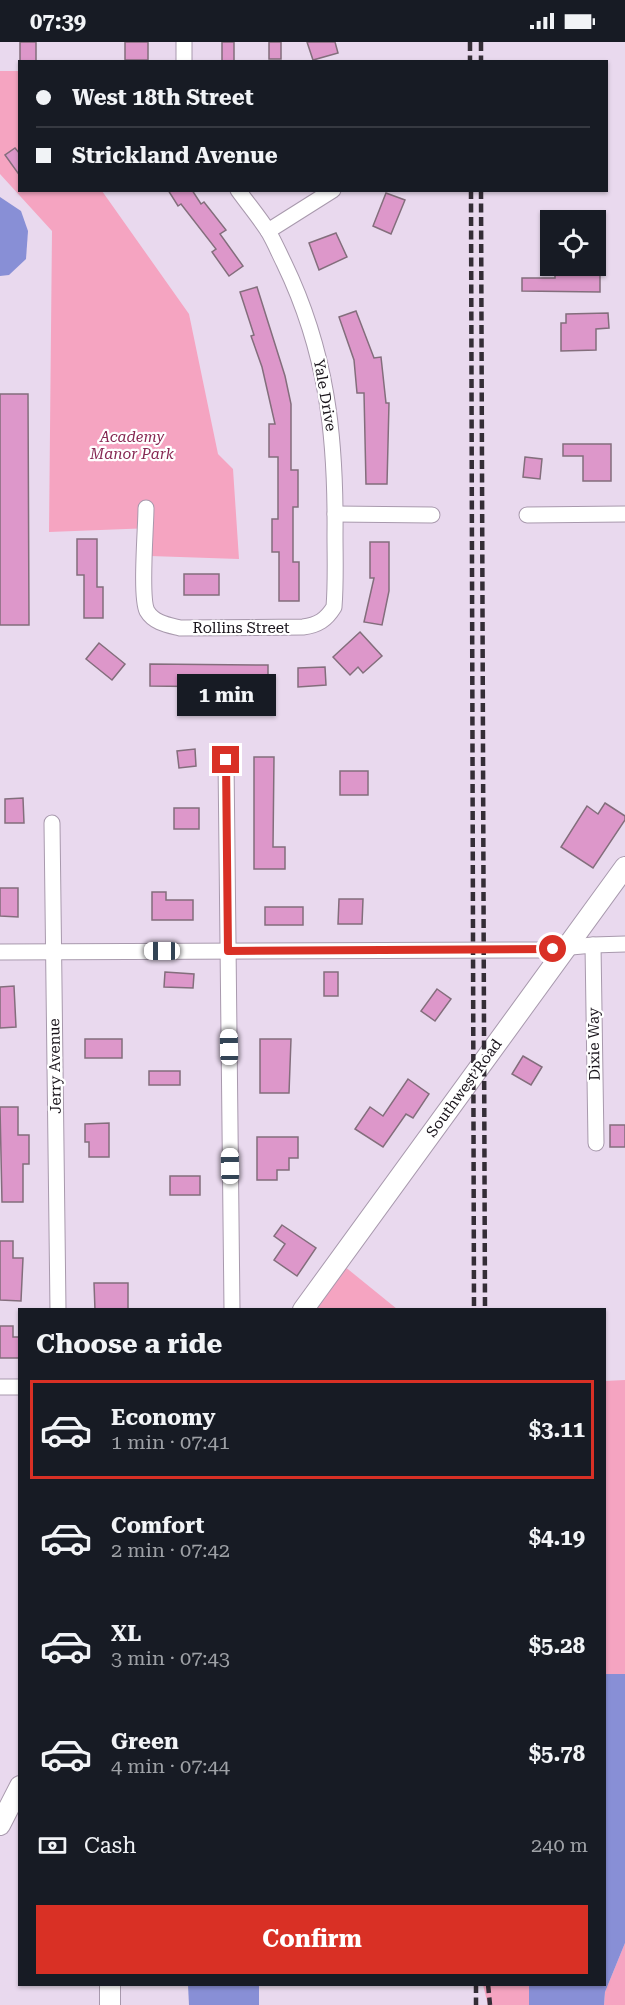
<!DOCTYPE html>
<meta charset="utf-8">
<style>
body{margin:0;font-family:"Roboto Serif",serif;background:#20242c;color:#f1f3f6;height:100vh;display:flex;flex-direction:column;font-size:22px;white-space:nowrap}
*{box-sizing:border-box;margin:0}
p{font-size:20px;color:#9ea1a6}
.icon{flex:none;width:33px;height:33px;fill:none;stroke:currentColor;stroke-width:2;stroke-linecap:round;stroke-linejoin:round}
.map{position:relative;flex:1;overflow:hidden}
.sheet{position:absolute;left:18px;top:1266px;width:588px;height:678px;display:flex;flex-direction:column;background:#171b24;border-radius:0px;box-shadow:0 2px 4px #0004}
.sheet>*{flex:none}
.top-card{position:absolute;left:18px;top:18px;width:590px;height:132px;border-radius:0px;box-shadow:0 2px 4px #0004;display:grid;align-content:center;height:132px;padding:0 18px;background:#171b24}
.tools{position:absolute;left:540px;top:168px;display:grid;gap:12px}
.tools a{display:grid;place-items:center;width:66px;height:66px;border-radius:0px;background:#171b24;box-shadow:0 2px 4px #0004;font-size:30px}
.end{position:absolute;width:27px;height:27px;margin:-14px;border:8px solid #d93025;background:#fff;box-shadow:0 0 0 3px #fff}
.from{border-radius:50%}
.bubble{position:absolute;height:42px;border-radius:0px;background:#171b24;box-shadow:0 2px 4px #0004;font-size:20px;font-weight:700;line-height:42px;text-align:center}
.car{position:absolute;width:18px;height:36px;margin:-18px -9px;border-radius:8px;box-shadow:0 0 4px 2px #0007;background:linear-gradient(#fff 24%,#345 0 40%,#fff 0 76%,#345 0 86%,#fff 0)}
.top-card b{display:flex;align-items:center;gap:21px;height:57px;font-size:22px}
.top-card b+b{border-top:2px solid #363941}
.top-card i{width:15px;height:15px;background:#f1f3f6}
ul{padding:0;list-style:none}
li{display:flex;align-items:center;gap:18px;height:99px;margin:0 12px 9px;padding:0 6px;border:3px solid transparent;border-radius:0px}
li div{flex:1}
li b{display:block;font-size:22px}
li em{font-style:normal;font-weight:700}
li.active{border-color:#d93025}
li>.icon{width:54px;height:54px;stroke-width:1.5}
h2{padding:0 18px;font-size:27px;line-height:72px}
.pay{display:flex;align-items:center;gap:15px;height:66px;padding:0 18px;font-size:22px}
.pay p{margin-inline-start:auto}
.cta{display:flex;gap:12px;margin-top:auto;padding:12px 18px}
.cta a{flex:1;height:69px;border-radius:0px;background:#d93025;color:#fff;font-size:24px;font-weight:700;line-height:69px;text-align:center}
.status{display:flex;justify-content:space-between;align-items:center;height:42px;padding:0 30px;background:#171b24;direction:ltr}
.status svg{height:16px;fill:currentColor}
.map>svg:first-child{display:block}
.green{fill:#f5a4c1}
.water{fill:#888fd6}
.building{fill:#dd97ca;stroke:#836e7c;stroke-width:1.5}
.lines{fill:none;stroke-linecap:round;stroke-linejoin:round}
.minor-casing{stroke:#a899ad;stroke-width:17}
.tertiary-casing{stroke:#a899ad;stroke-width:22}
.minor{stroke:#fff;stroke-width:15}
.tertiary{stroke:#fff;stroke-width:20}
.rail{stroke:#342d36;stroke-width:4.5;stroke-dasharray:9 4.5;stroke-linecap:butt}
.route{stroke:#d93025;stroke-width:8}
.labels{text-anchor:middle;stroke-width:4.5;stroke-linejoin:round;paint-order:stroke}
.street-label{font-size:15px;fill:#19141b;stroke:#fff}
.park-label{font-size:15px;font-style:italic;fill:#862752;stroke:#fff}
</style>
<div class="status"><b>07:39</b><svg viewBox="0 0 49 12"><path d="M0 12V9h3v3zM5 12V6h3v6zM10 12V3h3v9zM15 12V0h3v12zM26 1h20v11H26zM47 4h2v5h-2z"/></svg></div>
<div class="map">
<svg width="625" height="1963" viewBox="0 0 625 1963">
<rect width="100%" height="100%" fill="#e9d9ee"/>
<g class="green">
<polygon points="0,29 19,29 20,148 102,149 189,272 218,412 233,427 239,517 150,514 152,486 49,490 52,189 0,132"/>
<polygon points="344,1224 397,1267 313,1268"/>
<polygon points="625,1338 625,1632 605,1632 604,1339"/>
<polygon points="625,1901 625,1963 604,1963 605,1950"/>
<polygon points="483,1943 529,1943 529,1963 488,1963"/>
</g>
<g class="water">
<polygon points="0,155 21,169 28,189 26,217 9,233 0,234"/>
<polygon points="605,1632 625,1632 625,1901 605,1950 604,1963 529,1963 529,1943 604,1942"/>
<polygon points="188,1943 259,1943 259,1963 189,1963"/>
</g>
<g class="building">
<rect x="20" y="0" width="16" height="20"/>
<rect x="125" y="0" width="23" height="18"/>
<rect x="222" y="0" width="12" height="20"/>
<rect x="269" y="0" width="12" height="17"/>
<polygon points="307,0 335,0 338,11 313,18"/>
<polygon points="15,106 20,112 20,134 5,113"/>
<polygon points="168,148 192,148 201,162 204,160 226,188 220,192 243,224 229,234 212,210 216,207 181,162 178,164"/>
<polygon points="386,151 405,158 391,192 373,184"/>
<polygon points="336,191 347,215 319,228 309,201"/>
<polygon points="570,224 600,224 600,250 522,249 522,236 555,236 555,225 570,225"/>
<polygon points="257,245 285,334 291,362 291,428 298,428 298,465 293,465 293,520 299,520 299,559 279,559 279,510 272,510 272,477 278,477 278,415 269,415 269,382 275,382 262,325 251,294 254,293 240,250"/>
<polygon points="356,269 374,316 381,315 386,361 389,361 387,442 366,442 364,351 357,351 354,318 339,275"/>
<polygon points="608,271 609,286 596,287 596,308 561,309 561,281 566,281 566,272"/>
<polygon points="0,352 28,352 29,583 0,583"/>
<polygon points="563,402 611,402 611,439 583,439 583,414 563,414"/>
<polygon points="525,415 542,417 540,437 523,435"/>
<polygon points="77,497 97,497 97,545 103,545 103,576 84,576 84,533 77,533"/>
<polygon points="370,500 389,500 389,549 382,583 364,580 374,536 370,536"/>
<rect x="184" y="532" width="35" height="21"/>
<polygon points="360,590 382,614 363,631 358,625 350,633 333,615"/>
<polygon points="99,601 125,622 112,638 86,617"/>
<polygon points="150,622 268,623 268,641 228,641 228,645 150,644"/>
<polygon points="325,625 326,643 298,645 298,626"/>
<polygon points="195,707 196,724 179,726 177,709"/>
<polygon points="254,715 274,715 273,805 285,805 285,827 254,827"/>
<rect x="340" y="729" width="28" height="24"/>
<polygon points="23,756 24,781 5,781 5,757"/>
<polygon points="605,761 625,774 625,778 593,826 561,805 587,764 598,772"/>
<rect x="174" y="766" width="25" height="21"/>
<polygon points="0,846 18,846 18,875 0,874"/>
<polygon points="152,850 166,850 166,858 193,858 193,878 152,878"/>
<polygon points="339,857 363,857 362,882 338,882"/>
<rect x="265" y="865" width="38" height="18"/>
<polygon points="165,930 194,932 193,946 164,945"/>
<rect x="324" y="930" width="14" height="24"/>
<polygon points="14,944 16,985 0,986 0,945"/>
<polygon points="437,947 451,957 435,979 421,969"/>
<rect x="85" y="997" width="37" height="19"/>
<polygon points="260,997 291,997 289,1051 260,1051"/>
<polygon points="523,1014 542,1025 531,1043 512,1032"/>
<rect x="149" y="1029" width="31" height="14"/>
<polygon points="408,1037 429,1052 413,1076 406,1072 383,1105 355,1087 370,1065 383,1074"/>
<polygon points="0,1065 18,1065 18,1093 29,1093 29,1122 23,1122 23,1160 2,1160"/>
<polygon points="109,1081 109,1115 89,1115 89,1100 85,1100 85,1082"/>
<rect x="610" y="1083" width="15" height="22"/>
<polygon points="257,1095 298,1095 298,1116 289,1116 289,1128 277,1128 277,1138 257,1138"/>
<rect x="170" y="1134" width="30" height="19"/>
<polygon points="282,1183 316,1206 297,1234 274,1218 285,1202 274,1194"/>
<polygon points="0,1199 13,1199 13,1216 23,1216 21,1259 0,1258"/>
<polygon points="94,1241 128,1241 128,1268 95,1268"/>
<polygon points="0,1284 13,1284 13,1295 20,1295 20,1316 0,1316"/>
</g>
<g class="lines">
<g class="minor-casing">
<g id="minor">
<polyline points="184,0 184,20"/>
<polyline points="268,189 333,148"/>
<path d="M146,466c0,19 -6,89 1,103 7,12 21,14 33,17l123,-1c15,-2 23,-7 31,-20 2,-25 1,-49 1,-73 1,-98 -8,-182 -51,-271 -5,-10 -10,-22 -16,-32 -9,-14 -20,-27 -30,-41"/>
<polyline points="335,472 432,473"/>
<polyline points="527,473 625,472"/>
<polyline points="226,718 232,1268"/>
<polyline points="52,781 58,1268"/>
<polyline points="593,903 596,1101"/>
<polyline points="0,910 539,908 593,903 625,902"/>
<polyline points="0,1345 20,1345"/>
</g>
</g>
<g class="tertiary-casing">
<g id="tertiary">
<polyline points="303,1268 625,825"/>
<polyline points="0,1783 20,1744"/>
<polyline points="110,1942 110,1963"/>
</g>
</g>
<use href="#minor" class="minor"/>
<use href="#tertiary" class="tertiary"/>
<g class="rail">
<polyline points="470,0 470,20"/>
<polyline points="481,0 481,20"/>
<polyline points="471,148 474,1268"/>
<polyline points="481,148 485,1268"/>
<polyline points="476,1942 476,1963"/>
<polyline points="488,1942 490,1963"/>
</g>
</g>
<g class="lines">
<polyline class="route" points="226,718 228,909 553,907"/>
</g>
<g class="labels">
<g class="street-label">
<text transform="translate(325 353) rotate(80)" y="5">Yale Drive</text>
<text x="241" y="591">Rollins Street</text>
<text transform="translate(594 1002) rotate(-91)" y="5">Dixie Way</text>
<text transform="translate(55 1024) rotate(-91)" y="5">Jerry Avenue</text>
<text transform="translate(464 1046) rotate(-54)" y="5">Southwest Road</text>
</g>
<g class="park-label">
<text x="132" y="400">Academy<tspan x="132" dy="17">Manor Park</tspan></text>
</g>
</g>
</svg>
<div class="tools">
<a><svg class="icon" aria-label="locate" viewBox="0 0 24 24"><circle cx="12" cy="12" r="6"/><path d="M12 2v4M12 18v4M2 12h4M18 12h4"/></svg></a>
</div>
<i class="end from" style="left:553px;top:907px"></i>
<i class="end" style="left:226px;top:718px"></i>
<div class="bubble" style="left:177px;top:632px;width:99px">1 min</div>
<i class="car" style="left:162px;top:909px;rotate:270deg"></i>
<i class="car" style="left:229px;top:1005px;rotate:359deg"></i>
<i class="car" style="left:230px;top:1124px;rotate:359deg"></i>
<div class="top-card">
<b><i class="from"></i>West 18th Street</b>
<b><i></i>Strickland Avenue</b>
</div>
<section class="sheet">
<h2>Choose a ride</h2>
<ul>
<li class="active"><svg class="icon" aria-label="car" viewBox="0 0 24 24"><path d="M5 17H2v-5l4-1 3-4h7l3 4 3 1v5h-3M9 17h6M6 11h13"/><circle cx="7" cy="17" r="2"/><circle cx="17" cy="17" r="2"/></svg><div><b>Economy</b><p>1 min · 07:41</p></div><em>$3.11</em></li>
<li><svg class="icon" aria-label="car" viewBox="0 0 24 24"><path d="M5 17H2v-5l4-1 3-4h7l3 4 3 1v5h-3M9 17h6M6 11h13"/><circle cx="7" cy="17" r="2"/><circle cx="17" cy="17" r="2"/></svg><div><b>Comfort</b><p>2 min · 07:42</p></div><em>$4.19</em></li>
<li><svg class="icon" aria-label="car" viewBox="0 0 24 24"><path d="M5 17H2v-5l4-1 3-4h7l3 4 3 1v5h-3M9 17h6M6 11h13"/><circle cx="7" cy="17" r="2"/><circle cx="17" cy="17" r="2"/></svg><div><b>XL</b><p>3 min · 07:43</p></div><em>$5.28</em></li>
<li><svg class="icon" aria-label="car" viewBox="0 0 24 24"><path d="M5 17H2v-5l4-1 3-4h7l3 4 3 1v5h-3M9 17h6M6 11h13"/><circle cx="7" cy="17" r="2"/><circle cx="17" cy="17" r="2"/></svg><div><b>Green</b><p>4 min · 07:44</p></div><em>$5.78</em></li>
</ul>
<div class="pay"><svg class="icon" aria-label="cash" viewBox="0 0 24 24"><path d="M3 7h18v10H3z"/><circle cx="12" cy="12" r="2"/></svg>Cash<p>240 m</p></div>
<div class="cta"><a>Confirm</a></div>
</section>
</div>
